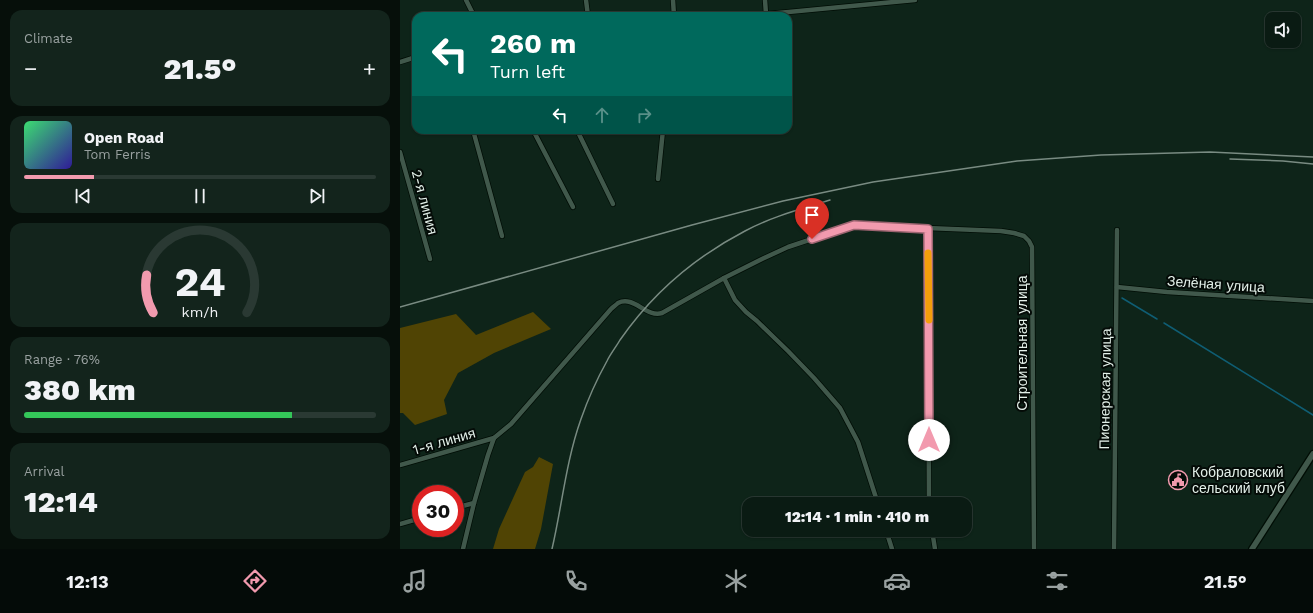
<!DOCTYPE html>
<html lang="en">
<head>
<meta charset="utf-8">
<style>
	:root { --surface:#0a1b13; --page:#13241c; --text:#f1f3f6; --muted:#99a1a0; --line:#2a3933; --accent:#f29aae }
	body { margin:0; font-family:"Work Sans",sans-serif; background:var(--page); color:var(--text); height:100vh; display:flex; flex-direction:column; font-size:15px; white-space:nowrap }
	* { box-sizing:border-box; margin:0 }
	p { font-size:13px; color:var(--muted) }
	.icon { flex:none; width:22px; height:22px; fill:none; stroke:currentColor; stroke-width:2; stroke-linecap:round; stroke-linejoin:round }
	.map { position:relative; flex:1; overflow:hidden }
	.side { display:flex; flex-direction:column; gap:10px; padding:10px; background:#060f0a; width:400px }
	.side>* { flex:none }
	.top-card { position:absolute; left:12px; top:12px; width:380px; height:122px; border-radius:12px; box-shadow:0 1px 3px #0004,0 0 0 1px var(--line); background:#00695c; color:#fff; overflow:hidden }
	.buttons { position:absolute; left:865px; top:12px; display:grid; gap:8px }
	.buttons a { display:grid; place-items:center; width:36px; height:36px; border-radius:8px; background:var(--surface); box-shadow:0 1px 3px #0004,0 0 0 1px var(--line); font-size:20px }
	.speed { position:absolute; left:12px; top:485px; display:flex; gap:8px; font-size:20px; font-weight:700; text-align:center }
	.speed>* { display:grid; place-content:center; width:52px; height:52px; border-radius:50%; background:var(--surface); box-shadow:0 1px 3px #0004,0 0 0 1px var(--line); line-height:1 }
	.speed .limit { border:6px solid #d22; background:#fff; color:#111 }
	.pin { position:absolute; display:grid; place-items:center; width:34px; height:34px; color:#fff; margin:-41px -17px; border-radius:50% 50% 50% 0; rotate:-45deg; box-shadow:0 0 4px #0007 }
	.pin .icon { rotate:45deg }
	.me { position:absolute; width:44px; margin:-22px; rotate:0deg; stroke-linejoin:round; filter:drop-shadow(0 0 3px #0008) }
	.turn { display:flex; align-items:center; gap:14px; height:84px; padding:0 12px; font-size:18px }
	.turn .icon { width:52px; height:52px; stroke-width:2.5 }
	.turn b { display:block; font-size:28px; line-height:34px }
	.lanes { display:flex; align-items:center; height:38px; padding:0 12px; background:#0003; justify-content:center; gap:20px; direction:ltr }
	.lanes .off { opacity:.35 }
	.big { font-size:30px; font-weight:800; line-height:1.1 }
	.side .tile { flex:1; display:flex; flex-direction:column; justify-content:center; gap:6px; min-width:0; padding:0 14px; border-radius:12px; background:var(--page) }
	.side .dial { align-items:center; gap:0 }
	.dial svg { height:104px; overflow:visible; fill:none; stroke:var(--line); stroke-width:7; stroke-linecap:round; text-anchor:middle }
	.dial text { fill:var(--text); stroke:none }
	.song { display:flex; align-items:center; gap:12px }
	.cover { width:48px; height:48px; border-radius:6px; background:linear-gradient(135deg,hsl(140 70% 55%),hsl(250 70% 35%)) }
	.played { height:4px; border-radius:2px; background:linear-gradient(90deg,var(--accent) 20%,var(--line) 20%) }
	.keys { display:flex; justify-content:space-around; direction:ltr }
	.heat { display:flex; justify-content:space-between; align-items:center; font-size:22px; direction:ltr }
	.charge { height:6px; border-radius:3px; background:linear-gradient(90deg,#34c759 76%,var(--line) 0) }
	.trip { position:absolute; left:342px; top:497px; width:230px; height:40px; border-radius:12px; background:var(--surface); box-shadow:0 1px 3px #0004,0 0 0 1px var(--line); font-weight:800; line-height:40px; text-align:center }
	.tab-bar { display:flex; height:64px; justify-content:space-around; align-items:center; background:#040b08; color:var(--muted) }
	.tab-bar .icon { width:28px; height:28px }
	.tab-bar .active { color:var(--accent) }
	.tab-bar b { font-size:18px; color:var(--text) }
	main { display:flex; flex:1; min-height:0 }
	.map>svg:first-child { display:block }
	.forest { fill:#504404 }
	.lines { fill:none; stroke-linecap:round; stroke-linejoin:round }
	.stream { stroke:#0f5d73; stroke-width:1.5 }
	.minor-casing { stroke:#000d05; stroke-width:6 }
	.tertiary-casing { stroke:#000d05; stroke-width:8 }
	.minor { stroke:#40584b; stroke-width:4.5 }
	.tertiary { stroke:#40584b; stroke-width:5.5 }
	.rail { stroke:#798b82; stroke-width:1.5 }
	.route-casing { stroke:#9d6471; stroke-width:10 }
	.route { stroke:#f29aae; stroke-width:7 }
	.slow { stroke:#f59e0b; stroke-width:7 }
	.labels { text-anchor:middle; stroke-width:4; stroke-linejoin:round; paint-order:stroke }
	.street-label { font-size:14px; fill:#e3f0e9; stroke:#040b07 }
	.poi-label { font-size:14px; fill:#e3f0e9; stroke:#040b07; text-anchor:start }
</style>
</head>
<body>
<main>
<section class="side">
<div class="tile"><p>Climate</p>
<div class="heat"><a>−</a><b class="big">21.5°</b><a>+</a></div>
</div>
<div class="tile">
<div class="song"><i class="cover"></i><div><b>Open Road</b><p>Tom Ferris</p></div></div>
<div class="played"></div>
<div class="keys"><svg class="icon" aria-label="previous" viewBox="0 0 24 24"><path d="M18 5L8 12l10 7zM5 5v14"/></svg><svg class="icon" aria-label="pause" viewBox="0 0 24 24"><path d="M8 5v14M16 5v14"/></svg><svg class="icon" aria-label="next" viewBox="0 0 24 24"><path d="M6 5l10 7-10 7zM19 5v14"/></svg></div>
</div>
<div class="tile dial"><svg viewBox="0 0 100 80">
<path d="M14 69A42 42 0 1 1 86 69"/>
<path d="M14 69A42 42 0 0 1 9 40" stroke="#f29aae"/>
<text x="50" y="56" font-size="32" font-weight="700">24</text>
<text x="50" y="72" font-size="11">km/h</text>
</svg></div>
<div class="tile"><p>Range · 76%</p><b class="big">380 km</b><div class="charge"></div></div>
<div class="tile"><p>Arrival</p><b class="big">12:14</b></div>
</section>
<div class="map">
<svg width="913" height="549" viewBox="0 0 913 549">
	<rect width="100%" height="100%" fill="#0e2419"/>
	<g class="forest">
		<polygon points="133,312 151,329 94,353 58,373 44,400 47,414 15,425 3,413 0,413 0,328 56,314 76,335"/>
		<polygon points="139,457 153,464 141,529 135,549 93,549 99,529 125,472 133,467"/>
	</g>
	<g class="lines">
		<g class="stream">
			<polyline points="722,298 757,319"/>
			<polyline points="764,323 913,415"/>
		</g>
		<defs>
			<g id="minor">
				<polyline points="66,0 74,16"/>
				<polyline points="186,0 188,16"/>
				<polyline points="273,0 274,16"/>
				<polyline points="365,0 366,14"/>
				<polyline points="345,16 515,0"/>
				<polyline points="0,62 16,57"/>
				<polyline points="73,130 102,236"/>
				<polyline points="133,130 173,207"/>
				<polyline points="177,130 213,204"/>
				<polyline points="0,152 30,259"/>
				<polyline points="258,179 263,130"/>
				<polyline points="528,229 529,504"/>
				<polyline points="324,278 335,300 346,312 357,321 388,351 414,378 440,408 458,442 478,504"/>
				<polyline points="717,287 767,292 913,301"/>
				<polyline points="0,465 94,438"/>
				<polyline points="55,508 74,503"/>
				<polyline points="0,524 21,518"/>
				<polyline points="486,530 492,549"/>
				<polyline points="532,530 535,549"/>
				<path d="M63,549L74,503L88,455L94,438L111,424L211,309C213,307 216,305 218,303C234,295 246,318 262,313L324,278L362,259L388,247L454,225L601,231L614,233L624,236L629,241L632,247L634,549"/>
				<polyline points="714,549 717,230"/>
			</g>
			<polyline id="tertiary" points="852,549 913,454"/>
		</defs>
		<use href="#minor" class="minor-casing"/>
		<use href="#tertiary" class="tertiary-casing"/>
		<use href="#minor" class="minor"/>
		<use href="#tertiary" class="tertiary"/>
		<g class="rail">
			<polyline points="830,159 883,161 913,164"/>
			<polyline points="0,307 292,225 383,201 473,182 617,161 701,155 810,152 913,157"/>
			<path d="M152,549C162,506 166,461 181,419C188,399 197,379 207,361C211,353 216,347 220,340C252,294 295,257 345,231C371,217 401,209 430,200"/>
		</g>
	</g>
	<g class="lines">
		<defs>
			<polyline id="route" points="412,239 454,225 528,229 529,440"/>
		</defs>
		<use href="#route" class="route-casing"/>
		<use href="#route" class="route"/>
		<polyline class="slow" points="528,253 529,320"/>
	</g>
	<defs>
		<symbol id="civic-ring" viewBox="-11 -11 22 22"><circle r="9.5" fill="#040b07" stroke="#f29aae" stroke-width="1.5"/><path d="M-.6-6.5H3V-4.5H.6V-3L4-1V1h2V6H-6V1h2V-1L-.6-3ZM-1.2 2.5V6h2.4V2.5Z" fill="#f29aae"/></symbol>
	</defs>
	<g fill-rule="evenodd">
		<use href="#civic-ring" x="767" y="469" width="22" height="22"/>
	</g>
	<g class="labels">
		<g class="street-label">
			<text transform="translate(25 202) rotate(75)" y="5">2-я линия</text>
			<text transform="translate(816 284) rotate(4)" y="5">Зелёная улица</text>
			<text transform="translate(622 343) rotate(-90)" y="5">Строительная улица</text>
			<text transform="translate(705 389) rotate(-89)" y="5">Пионерская улица</text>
			<text transform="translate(44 441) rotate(-16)" y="5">1-я линия</text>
		</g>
		<g class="poi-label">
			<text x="792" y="477">Кобраловский<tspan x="792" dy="16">сельский клуб</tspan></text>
		</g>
	</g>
</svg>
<div class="buttons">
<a><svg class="icon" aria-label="sound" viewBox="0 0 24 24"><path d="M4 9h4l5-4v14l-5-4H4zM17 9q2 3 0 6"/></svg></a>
</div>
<div class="speed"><div class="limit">30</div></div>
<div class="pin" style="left:412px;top:239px;background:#d93025"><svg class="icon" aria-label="arrive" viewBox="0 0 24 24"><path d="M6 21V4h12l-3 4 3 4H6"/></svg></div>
<svg class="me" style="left:529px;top:440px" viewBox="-20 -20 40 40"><circle r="19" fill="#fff"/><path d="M0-13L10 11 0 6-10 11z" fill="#f29aae"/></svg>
<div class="trip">12:14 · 1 min · 410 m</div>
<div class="top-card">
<div class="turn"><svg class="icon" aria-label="left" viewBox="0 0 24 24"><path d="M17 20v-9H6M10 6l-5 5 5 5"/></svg><div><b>260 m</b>Turn left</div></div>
<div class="lanes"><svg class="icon" aria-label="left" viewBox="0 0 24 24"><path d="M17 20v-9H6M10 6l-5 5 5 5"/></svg><svg class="icon off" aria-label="ahead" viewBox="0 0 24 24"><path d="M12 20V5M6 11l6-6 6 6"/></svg><svg class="icon off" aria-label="right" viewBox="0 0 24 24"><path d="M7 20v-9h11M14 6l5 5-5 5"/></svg></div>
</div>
</div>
</main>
<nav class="tab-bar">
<b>12:13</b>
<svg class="icon active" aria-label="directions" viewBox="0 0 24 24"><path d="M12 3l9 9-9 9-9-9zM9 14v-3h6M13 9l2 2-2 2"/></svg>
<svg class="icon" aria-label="music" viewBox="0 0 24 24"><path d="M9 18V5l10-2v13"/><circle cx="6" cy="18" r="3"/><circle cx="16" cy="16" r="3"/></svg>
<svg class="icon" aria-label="phone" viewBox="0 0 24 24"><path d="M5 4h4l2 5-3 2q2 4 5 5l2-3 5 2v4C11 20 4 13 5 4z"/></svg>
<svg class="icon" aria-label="climate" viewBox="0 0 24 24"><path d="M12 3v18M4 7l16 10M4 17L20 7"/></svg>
<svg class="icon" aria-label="car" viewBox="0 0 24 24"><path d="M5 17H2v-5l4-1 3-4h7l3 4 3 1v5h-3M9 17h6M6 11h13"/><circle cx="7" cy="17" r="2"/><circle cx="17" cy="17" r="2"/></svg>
<svg class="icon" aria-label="filters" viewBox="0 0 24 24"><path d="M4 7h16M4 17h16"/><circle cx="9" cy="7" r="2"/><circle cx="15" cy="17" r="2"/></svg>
<b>21.5°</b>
</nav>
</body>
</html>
